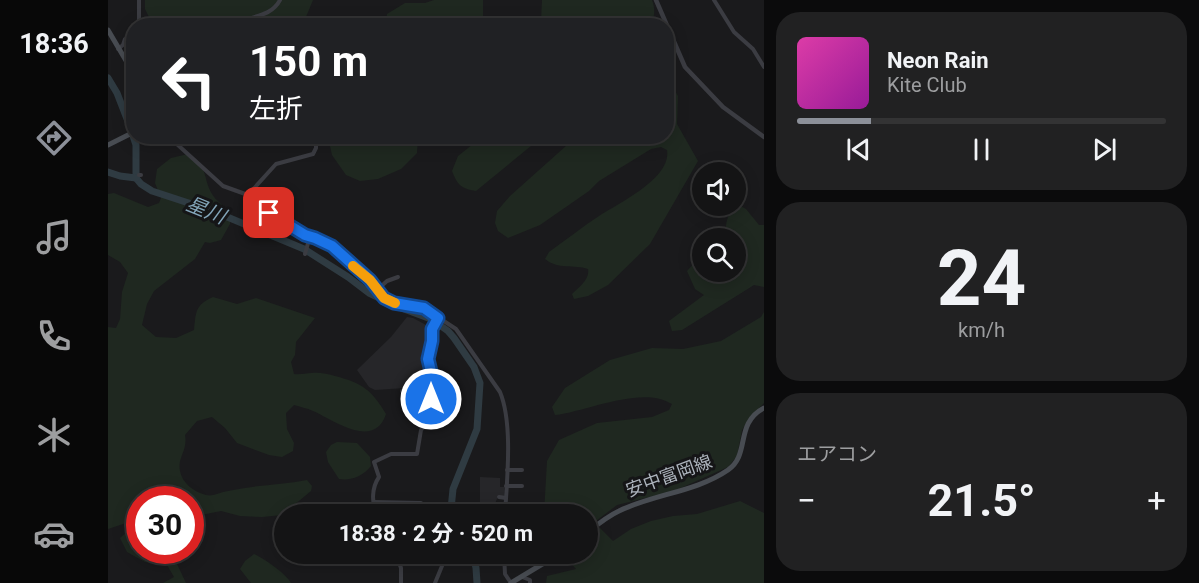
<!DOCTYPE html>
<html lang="ja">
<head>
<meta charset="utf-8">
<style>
	:root { --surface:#141415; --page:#212122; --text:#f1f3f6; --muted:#9d9ea0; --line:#333334; --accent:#8c9099 }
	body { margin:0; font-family:Roboto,"Noto Sans JP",sans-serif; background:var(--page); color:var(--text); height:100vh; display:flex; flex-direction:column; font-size:22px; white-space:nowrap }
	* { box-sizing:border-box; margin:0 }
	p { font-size:20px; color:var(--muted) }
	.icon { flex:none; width:33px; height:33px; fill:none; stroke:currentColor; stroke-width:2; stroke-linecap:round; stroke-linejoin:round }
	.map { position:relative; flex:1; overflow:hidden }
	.side { display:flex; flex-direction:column; gap:12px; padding:12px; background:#0b0b0c; width:435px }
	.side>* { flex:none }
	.top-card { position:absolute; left:18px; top:18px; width:548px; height:126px; border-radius:24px; box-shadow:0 3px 15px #0003,0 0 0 2px var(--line); background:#202124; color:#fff; overflow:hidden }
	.buttons { position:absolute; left:584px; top:162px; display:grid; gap:12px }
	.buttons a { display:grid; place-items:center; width:54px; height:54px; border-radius:50%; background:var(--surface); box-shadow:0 3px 15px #0003,0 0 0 2px var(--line); font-size:30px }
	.speed { position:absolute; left:18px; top:486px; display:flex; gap:12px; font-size:30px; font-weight:700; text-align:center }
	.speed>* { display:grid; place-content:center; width:78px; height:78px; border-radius:50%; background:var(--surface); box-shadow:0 3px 15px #0003,0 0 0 2px var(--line); line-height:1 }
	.speed .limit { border:9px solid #d22; background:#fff; color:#111 }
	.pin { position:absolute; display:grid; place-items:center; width:51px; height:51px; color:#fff; margin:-26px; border-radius:12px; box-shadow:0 3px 9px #0006 }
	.me { position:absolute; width:66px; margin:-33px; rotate:0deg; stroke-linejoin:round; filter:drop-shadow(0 0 4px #0008) }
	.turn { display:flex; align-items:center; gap:21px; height:126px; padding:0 24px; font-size:27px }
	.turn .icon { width:78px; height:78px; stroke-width:2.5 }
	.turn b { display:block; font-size:42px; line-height:51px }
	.big { font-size:45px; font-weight:700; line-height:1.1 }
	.side .widget { flex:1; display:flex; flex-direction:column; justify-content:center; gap:9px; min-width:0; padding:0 21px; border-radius:24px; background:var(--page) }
	.side .dial { align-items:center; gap:0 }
	.dial b { font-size:78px; line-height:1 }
	.song { display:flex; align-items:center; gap:18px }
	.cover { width:72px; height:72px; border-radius:9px; background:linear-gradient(135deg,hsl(320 70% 55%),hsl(300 70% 35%)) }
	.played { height:6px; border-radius:3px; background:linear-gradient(90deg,var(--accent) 20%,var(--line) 20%) }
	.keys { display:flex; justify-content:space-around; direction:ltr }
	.heat { display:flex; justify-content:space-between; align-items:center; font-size:33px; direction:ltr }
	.trip { position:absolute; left:166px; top:504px; width:324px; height:60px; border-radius:30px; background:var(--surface); box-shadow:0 3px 15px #0003,0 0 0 2px var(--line); font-weight:700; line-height:60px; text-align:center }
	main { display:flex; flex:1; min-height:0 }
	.menu { display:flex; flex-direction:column; width:108px; justify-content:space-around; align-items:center; background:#080808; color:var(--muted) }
	.menu .icon { width:42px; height:42px }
	.menu .selected { color:var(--accent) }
	.menu b { font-size:27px; color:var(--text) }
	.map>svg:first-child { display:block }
	.built { fill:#262629 }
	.green { fill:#1f2820 }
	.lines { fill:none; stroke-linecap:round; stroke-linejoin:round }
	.river { stroke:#2f3b42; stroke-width:7 }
	.minor { stroke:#3b3c42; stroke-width:4 }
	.tertiary { stroke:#3b3c42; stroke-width:4.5 }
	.secondary { stroke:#484c52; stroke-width:5 }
	.route-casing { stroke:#114b97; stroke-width:15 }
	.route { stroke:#1a73e8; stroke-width:10 }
	.slow { stroke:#f59e0b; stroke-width:10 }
	.labels { text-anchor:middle; stroke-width:6; stroke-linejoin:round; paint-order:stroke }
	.street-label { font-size:18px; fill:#acb3bc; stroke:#151517 }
	.water-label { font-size:20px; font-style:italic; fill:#82a4b8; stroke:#151517 }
</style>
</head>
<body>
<main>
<nav class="menu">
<b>18:36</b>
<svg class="icon selected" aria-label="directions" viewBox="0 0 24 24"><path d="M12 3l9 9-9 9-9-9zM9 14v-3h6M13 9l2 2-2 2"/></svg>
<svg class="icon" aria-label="music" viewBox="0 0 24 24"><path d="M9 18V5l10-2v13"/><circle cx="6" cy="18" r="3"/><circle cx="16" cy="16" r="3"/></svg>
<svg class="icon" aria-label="phone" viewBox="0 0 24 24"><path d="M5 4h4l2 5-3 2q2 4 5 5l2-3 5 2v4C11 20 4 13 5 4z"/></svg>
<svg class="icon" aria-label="climate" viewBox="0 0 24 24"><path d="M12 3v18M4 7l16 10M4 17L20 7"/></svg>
<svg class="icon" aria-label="car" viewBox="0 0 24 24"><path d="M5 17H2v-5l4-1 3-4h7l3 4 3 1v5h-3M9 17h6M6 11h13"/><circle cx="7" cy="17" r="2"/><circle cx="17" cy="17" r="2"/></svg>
</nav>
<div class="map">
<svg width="656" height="583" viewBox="0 0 656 583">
	<rect width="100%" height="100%" fill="#1a1a1c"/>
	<g class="built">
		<polygon points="299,317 305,318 320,326 322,335 320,354 316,359 320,379 297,388 267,390 261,387 249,370 283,337"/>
		<polygon points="372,477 392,478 392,487 396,487 396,496 390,496 387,504 372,504"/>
	</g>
	<g class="green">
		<polygon points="37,0 205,0 198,17 202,25 95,26 88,21 83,25 45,25 37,9"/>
		<polygon points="326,0 375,0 375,17 371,25 277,25 279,14 297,3 317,3"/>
		<path d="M434,0H544C547,8 548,18 541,25H424L433,21Z"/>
		<path d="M558,80L561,81L570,96L569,124L590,161L542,244L500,285L480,296L466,299L464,294C471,287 482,280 480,269C466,264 450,270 437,259L441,252C458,240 474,227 491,216C511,203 564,178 559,150L553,147L543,149L491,181L481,191L432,225L400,238L390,231L387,223L389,211L402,196L468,137L558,136Z"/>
		<polygon points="220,137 310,137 309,153 293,169 270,179 252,181 238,175 224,155"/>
		<path d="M374,137V136L434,137L368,191C353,189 349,184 344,171L350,156Z"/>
		<path d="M80,154C101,167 94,176 104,194C108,201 116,206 122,210V224L113,240L102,243L97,242L87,259L46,291L39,304L34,325L48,337L68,338L86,330C88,312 87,305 105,297L129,304L148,298L207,318L188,342L187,355L183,362L186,374C193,375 197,373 204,373C211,372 220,374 227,376C254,383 264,390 278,414C266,451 224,419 205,411C199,408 192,407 186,405L178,413L179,429L186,443L185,451L174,457L161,455L129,443L117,428L104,417L89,421L77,435C80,450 69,458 72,471C74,483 86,492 98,495C104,497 113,492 120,491C146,485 173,485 199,480L204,486L203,491L174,515L154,517L132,516L113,511L93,515L83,523L82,500H32V550L66,551L69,564L78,583H55L66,577L59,565L37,562L19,552L12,538L21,530L18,523L0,529V327L8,328L12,319L14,292L20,273L12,262L0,255V194L6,193L40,207L51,203L53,198L47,183L49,169L63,158Z"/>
		<path d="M629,204L638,209L651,225H656V287L646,285L574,330L564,331L561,321L596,295L587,289L579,271L590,259L594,258V272H627V238L618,237C617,223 619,214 629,204Z"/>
		<path d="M656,312V403L640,420L634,430L629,456L620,467L566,491L509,505L480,527V514H436L439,461L451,440L489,423L544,417L561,410L564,404C534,385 480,411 447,415L444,407L457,388L502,360L544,348L575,349L613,341L653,317Z"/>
		<path d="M229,442L249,443L262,457L263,466C255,476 243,481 231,479L220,462L218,452L223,445Z"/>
		<polygon points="632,501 656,513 656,583 438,583 439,576 468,569 455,554 480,554 480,536 492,528 505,541 523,529 543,521 565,516 589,514"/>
		<path d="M146,554C157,559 177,573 183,583H143L132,569L137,561Z"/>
	</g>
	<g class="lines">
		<g class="river">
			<polyline points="0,78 9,93 21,124 28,145 28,178 33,184 44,191 105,211 196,249 240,277 261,293 288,306 323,319 340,331 346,338 366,367 372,383 369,429 345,489 343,509 345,514"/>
			<polyline points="0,172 12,176 28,178"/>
			<polyline points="365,554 368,568 369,583"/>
		</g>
		<g class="minor">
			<polyline points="606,0 626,32 645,49 656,67"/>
			<polyline points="27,26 31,20 31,0"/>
			<path d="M123,26C140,15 162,19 172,0"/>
			<polyline points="10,49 15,45 17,39 22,37 26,27"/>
			<path d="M60,136L115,186L140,195L147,199L161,213L197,235L224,246L262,280L276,298L286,303L316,308L348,329L392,392C405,423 399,480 397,514"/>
			<polyline points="31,175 33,175"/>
			<polyline points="140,195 168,164 205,154 208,148 208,136"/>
			<polyline points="197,254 202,236"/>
			<polyline points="269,290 279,281 290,277"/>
			<polyline points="294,391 324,383"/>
			<polyline points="399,470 414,470"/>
			<polyline points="398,486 414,486"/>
			<polyline points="391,497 398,498"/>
			<polyline points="266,502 313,503 319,508 321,514"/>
			<path d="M269,514C263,503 264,487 271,477L266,462L283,454H309L313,430L320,422L323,411L325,380L320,359L324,341V329L330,318"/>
			<polyline points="288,554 293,568 293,583"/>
			<polyline points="396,554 397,574 403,583"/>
			<polyline points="414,577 422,580 422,583"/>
			<polyline points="327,583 334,566 333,554"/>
		</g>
		<polyline class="tertiary" points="548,0 577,67 615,107 656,137"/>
		<g class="secondary">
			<polyline points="0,30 20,64 26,78"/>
			<polyline points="0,145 26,132"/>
			<path d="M480,532C490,524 500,516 511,511C546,494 588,492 620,470C643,454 626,424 656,408"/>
			<polyline points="403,583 451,554"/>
		</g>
	</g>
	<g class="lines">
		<defs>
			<polyline id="route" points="161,213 197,235 207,238 224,246 262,280 276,298 286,303 316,308 330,318 324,329 324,341 320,359 325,380 323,399"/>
		</defs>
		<use href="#route" class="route-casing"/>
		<use href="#route" class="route"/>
		<polyline class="slow" points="245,266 262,280 276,298 287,303"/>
	</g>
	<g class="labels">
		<g class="street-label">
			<text transform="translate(561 476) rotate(-20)" y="6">安中富岡線</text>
		</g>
		<g class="water-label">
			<text transform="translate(98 210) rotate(22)" y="7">星川</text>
		</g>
	</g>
</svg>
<div class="buttons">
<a><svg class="icon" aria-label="sound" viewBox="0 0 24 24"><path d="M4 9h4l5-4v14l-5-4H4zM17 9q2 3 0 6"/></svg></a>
<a><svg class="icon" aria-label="search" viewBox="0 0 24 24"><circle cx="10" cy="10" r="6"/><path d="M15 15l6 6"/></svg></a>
</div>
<div class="speed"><div class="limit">30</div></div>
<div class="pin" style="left:161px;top:213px;background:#d93025"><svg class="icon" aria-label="arrive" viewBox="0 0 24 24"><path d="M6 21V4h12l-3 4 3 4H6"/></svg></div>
<svg class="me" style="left:323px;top:399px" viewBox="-20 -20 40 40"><circle r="17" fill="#1a73e8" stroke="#fff" stroke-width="3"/><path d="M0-11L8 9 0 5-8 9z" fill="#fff"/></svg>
<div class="trip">18:38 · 2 分 · 520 m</div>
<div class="top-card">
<div class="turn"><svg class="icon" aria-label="left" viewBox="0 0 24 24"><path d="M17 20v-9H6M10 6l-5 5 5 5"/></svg><div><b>150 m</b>左折</div></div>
</div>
</div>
<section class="side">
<div class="widget">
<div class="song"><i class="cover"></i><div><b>Neon Rain</b><p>Kite Club</p></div></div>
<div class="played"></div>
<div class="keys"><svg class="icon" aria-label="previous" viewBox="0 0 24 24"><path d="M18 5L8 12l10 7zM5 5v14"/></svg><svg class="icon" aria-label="pause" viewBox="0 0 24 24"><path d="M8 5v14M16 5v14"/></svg><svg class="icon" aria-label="next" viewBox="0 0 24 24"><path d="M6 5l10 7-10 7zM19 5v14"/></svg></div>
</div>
<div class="widget dial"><b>24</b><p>km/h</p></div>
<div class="widget"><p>エアコン</p>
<div class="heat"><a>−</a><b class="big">21.5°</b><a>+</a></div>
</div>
</section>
</main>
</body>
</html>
